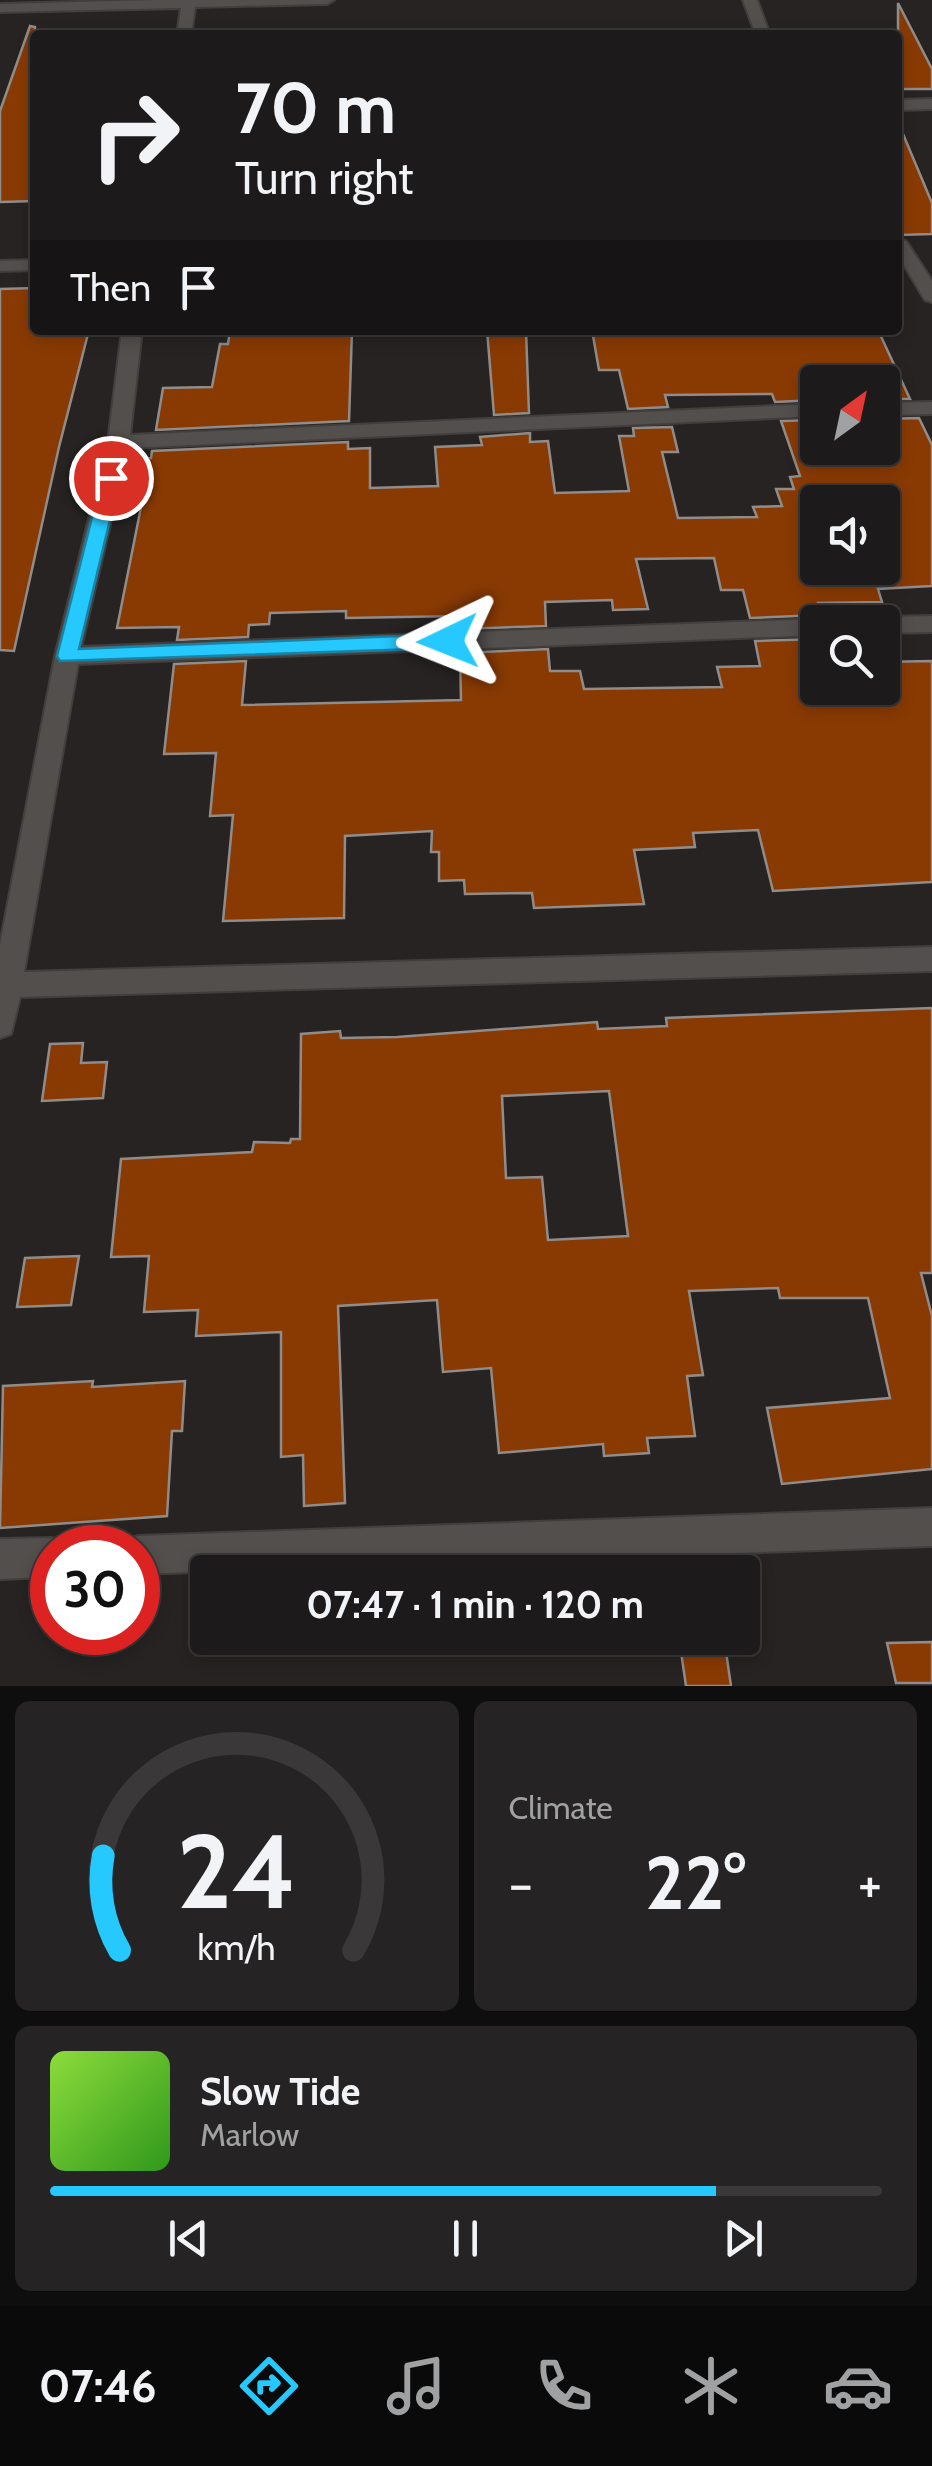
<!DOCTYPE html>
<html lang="en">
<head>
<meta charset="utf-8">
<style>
	:root { --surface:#1c1a1a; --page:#252323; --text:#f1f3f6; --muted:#a0a1a2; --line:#3a3839; --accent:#25c9fe }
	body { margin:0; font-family:Cabin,sans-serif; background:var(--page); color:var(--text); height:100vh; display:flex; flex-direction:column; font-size:38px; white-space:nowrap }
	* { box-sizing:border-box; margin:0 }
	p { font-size:32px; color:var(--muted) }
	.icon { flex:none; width:55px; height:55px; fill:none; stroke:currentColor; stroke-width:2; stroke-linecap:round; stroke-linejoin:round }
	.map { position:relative; height:1686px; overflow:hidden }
	.details { display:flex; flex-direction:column; gap:15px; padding:15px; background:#0f0e0e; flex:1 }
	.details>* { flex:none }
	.banner { position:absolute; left:30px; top:30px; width:872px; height:305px; border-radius:10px; box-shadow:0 5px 15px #0003,0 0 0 2px var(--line); background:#1c1a1a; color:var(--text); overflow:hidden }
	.needle { width:65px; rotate:33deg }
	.tools { position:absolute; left:800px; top:365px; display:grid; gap:20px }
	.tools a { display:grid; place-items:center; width:100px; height:100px; border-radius:10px; background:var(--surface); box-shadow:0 5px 15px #0003,0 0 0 2px var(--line); font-size:50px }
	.speed { position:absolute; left:30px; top:1525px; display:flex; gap:20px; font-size:50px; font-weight:700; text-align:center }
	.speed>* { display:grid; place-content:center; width:130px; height:130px; border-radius:50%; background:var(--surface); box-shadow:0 5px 15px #0003,0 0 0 2px var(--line); line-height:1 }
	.speed .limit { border:15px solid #d22; background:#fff; color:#111 }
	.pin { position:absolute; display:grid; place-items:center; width:85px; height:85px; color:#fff; margin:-42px; border:5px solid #fff; border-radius:50%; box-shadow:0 2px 10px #0007 }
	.me { position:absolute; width:110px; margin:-55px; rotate:268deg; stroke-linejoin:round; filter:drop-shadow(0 0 8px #0008) }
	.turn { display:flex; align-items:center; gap:35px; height:210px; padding:0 40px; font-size:45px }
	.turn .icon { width:130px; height:130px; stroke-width:2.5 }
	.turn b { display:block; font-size:70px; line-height:85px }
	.then { display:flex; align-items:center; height:95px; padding:0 40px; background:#0003; gap:20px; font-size:38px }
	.big { font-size:75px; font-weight:700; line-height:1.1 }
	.details .card { flex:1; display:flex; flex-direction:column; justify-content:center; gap:15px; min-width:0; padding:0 35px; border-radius:15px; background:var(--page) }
	.details .dial { align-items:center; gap:0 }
	.dial svg { height:260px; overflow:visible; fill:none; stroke:var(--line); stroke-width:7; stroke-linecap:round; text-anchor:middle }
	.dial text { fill:var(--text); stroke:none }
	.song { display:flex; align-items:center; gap:30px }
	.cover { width:120px; height:120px; border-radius:15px; background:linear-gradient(135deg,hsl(90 70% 55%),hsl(110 70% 35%)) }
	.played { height:10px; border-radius:5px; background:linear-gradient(90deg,var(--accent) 80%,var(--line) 80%) }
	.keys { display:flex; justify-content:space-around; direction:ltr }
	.heat { display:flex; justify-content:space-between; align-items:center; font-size:55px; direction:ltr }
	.details .tiles { flex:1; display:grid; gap:15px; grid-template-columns:1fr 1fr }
	.card:last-child { grid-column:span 2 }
	.trip { position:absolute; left:190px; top:1555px; width:570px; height:100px; border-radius:10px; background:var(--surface); box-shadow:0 5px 15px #0003,0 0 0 2px var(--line); font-weight:700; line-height:100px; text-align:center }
	.dock { display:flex; height:160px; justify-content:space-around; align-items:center; background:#0b0a0a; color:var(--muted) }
	.dock .icon { width:70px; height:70px }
	.dock .selected { color:var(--accent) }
	.dock b { font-size:45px; color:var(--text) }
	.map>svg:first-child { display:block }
	.building { fill:#893a03; stroke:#8f8c8a; stroke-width:2.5; fill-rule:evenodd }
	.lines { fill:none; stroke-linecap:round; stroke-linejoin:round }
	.minor-casing { stroke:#413e3d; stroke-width:4 }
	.minor { fill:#524f4d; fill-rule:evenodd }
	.route { fill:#25c9fe; stroke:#1883a5; stroke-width:2.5 }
</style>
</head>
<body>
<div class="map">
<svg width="932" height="1686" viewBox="0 0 932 1686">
	<rect width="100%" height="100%" fill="#262322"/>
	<g class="building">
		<polygon points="898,3 932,69 932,89 898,89"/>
		<polygon points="30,26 35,27 35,201 0,202 0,111"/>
		<polygon points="898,122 932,203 932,234 898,235"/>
		<polygon points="35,288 35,330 89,330 59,447 14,651 0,650 0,289"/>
		<polygon points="230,330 352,330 349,421 156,430 163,388 212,387 220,344 228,344"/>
		<polygon points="487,330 526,330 529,413 494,415"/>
		<polygon points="592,330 878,330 910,399 882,399 882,382 818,382 818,400 775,402 772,394 665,395 668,407 628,409 619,370 599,370"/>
		<path d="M919,418L932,445V586L878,589L882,602L818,603V615L750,618L743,590H721L714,558L636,559L648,609L613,610L612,600L545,602L546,626L459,629V616L346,618V611L270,613L269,624L249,625L248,637L177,640L179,627L117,628L141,507H135L137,494L122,495L124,480L129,459L151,458L152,451L348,442V449L370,448V488L438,486L435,447L482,445L480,437L530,433V442L548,441L555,493L629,491L619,436H634L633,428L672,427L678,452H662L678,518L757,517L753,507L782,506L776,489H794L790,477L800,476L781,421L818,420V448H882V419ZM818,502H882V568H818Z"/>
		<polygon points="818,639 818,688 882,688 882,662 932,661 932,882 773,891 758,830 693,833 695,847 634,850 644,904 534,908 532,893 465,894 464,880 439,881 439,852 431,852 432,831 345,836 344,918 223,921 233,815 210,816 216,753 164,754 174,664 246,661 242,705 461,700 460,653 548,649 550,671 580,671 584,689 722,687 717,667 760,666 755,641"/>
		<path d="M932,1008V1273H921L932,1316V1469L782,1484L767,1408L890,1398L868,1298H780L778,1288L689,1291L703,1375L687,1376L695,1436L647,1438L649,1453L604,1456L603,1444L499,1453L491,1368L443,1372L437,1300L338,1306L345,1503L304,1506L303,1455L281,1457V1332L196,1336L198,1310L144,1312L149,1256L111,1257L121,1159L252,1152L254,1142L290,1143L291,1139H300L301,1034L340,1031L341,1038L397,1037L597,1022L598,1029L667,1026L666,1018L691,1017ZM609,1091L628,1236L548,1240L542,1177L506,1178L502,1096Z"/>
		<polygon points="83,1043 81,1063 107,1062 103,1098 42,1101 50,1044"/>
		<polygon points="79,1256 71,1305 17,1307 25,1258"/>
		<polygon points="93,1381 92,1387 185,1381 182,1431 172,1431 167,1516 0,1528 3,1386"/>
		<polygon points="679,1638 724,1638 731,1686 686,1686"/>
		<polygon points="932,1642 932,1683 896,1683 887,1643"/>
	</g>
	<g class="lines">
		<defs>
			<g id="minor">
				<polygon points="155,0 334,0 327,4 195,7 191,35 177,35 181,8 0,12 0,4"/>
				<polygon points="743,0 757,0 770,35 756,35"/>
				<polygon points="932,99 932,109 898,110 898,100"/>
				<polygon points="898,240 906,241 932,281 932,302 925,300 898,255"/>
				<polygon points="35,260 35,270 0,271 0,261"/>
				<polygon points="122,330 142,330 130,435 818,404 818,416 128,448 81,647 818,619 827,622 818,622 818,635 78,664 24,972 932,947 932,971 20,997 11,1034 0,1038 0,945 55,656 108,442"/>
				<polygon points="932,402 932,414 882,415 882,403"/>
				<polygon points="932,616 932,632 882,633 882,622 872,622 882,617"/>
				<polygon points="932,1508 932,1546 138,1574 138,1548 122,1548 124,1541 138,1536"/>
				<polygon points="52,1538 67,1548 52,1548 52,1577 0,1579 0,1539"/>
			</g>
		</defs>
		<use href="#minor" class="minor-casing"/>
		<use href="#minor" class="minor"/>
	</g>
	<polygon class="route" points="111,472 120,478 79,649 448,634 458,641 448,648 60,661 57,656 102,478"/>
</svg>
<div class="tools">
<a><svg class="needle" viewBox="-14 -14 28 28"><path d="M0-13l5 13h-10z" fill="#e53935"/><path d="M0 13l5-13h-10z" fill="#a0a1a2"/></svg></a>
<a><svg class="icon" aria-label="sound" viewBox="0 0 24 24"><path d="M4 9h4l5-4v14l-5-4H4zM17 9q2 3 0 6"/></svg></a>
<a><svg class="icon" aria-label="search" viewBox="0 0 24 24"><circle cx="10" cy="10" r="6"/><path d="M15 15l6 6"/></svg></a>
</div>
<div class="speed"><div class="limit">30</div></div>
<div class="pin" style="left:111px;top:478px;background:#d93025"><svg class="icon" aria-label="arrive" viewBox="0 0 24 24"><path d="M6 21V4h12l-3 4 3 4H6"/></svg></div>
<svg class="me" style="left:448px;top:641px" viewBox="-20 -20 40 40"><path d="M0-17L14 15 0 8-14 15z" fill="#25c9fe" stroke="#fff" stroke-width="4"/></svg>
<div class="trip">07:47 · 1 min · 120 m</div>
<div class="banner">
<div class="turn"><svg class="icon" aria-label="right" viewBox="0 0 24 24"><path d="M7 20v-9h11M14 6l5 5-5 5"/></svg><div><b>70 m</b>Turn right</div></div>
<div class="then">Then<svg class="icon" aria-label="arrive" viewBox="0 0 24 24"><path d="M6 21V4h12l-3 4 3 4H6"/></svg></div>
</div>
</div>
<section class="details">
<div class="tiles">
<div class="card dial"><svg viewBox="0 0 100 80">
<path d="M14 69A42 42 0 1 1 86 69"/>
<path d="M14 69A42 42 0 0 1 9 40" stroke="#25c9fe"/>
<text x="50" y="56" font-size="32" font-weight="700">24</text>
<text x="50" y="72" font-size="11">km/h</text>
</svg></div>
<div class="card"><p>Climate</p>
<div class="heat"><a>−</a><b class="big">22°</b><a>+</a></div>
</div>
<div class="card">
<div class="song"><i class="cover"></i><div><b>Slow Tide</b><p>Marlow</p></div></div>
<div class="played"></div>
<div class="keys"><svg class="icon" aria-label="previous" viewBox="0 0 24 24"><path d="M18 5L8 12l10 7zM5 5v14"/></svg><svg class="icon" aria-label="pause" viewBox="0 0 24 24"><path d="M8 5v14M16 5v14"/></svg><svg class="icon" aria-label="next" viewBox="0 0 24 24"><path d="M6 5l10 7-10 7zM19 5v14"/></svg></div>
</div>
</div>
</section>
<nav class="dock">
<b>07:46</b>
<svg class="icon selected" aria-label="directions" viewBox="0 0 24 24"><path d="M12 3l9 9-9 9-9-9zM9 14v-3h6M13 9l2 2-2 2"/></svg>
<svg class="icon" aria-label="music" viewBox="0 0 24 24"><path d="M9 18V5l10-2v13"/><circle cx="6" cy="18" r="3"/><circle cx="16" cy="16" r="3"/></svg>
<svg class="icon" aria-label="phone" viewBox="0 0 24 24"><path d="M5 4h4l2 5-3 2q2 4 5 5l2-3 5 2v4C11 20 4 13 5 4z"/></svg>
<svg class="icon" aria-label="climate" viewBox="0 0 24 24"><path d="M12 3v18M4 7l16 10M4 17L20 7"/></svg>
<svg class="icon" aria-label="car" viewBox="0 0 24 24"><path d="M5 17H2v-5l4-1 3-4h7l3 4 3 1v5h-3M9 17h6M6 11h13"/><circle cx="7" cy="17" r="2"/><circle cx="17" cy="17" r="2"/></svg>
</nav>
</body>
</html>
